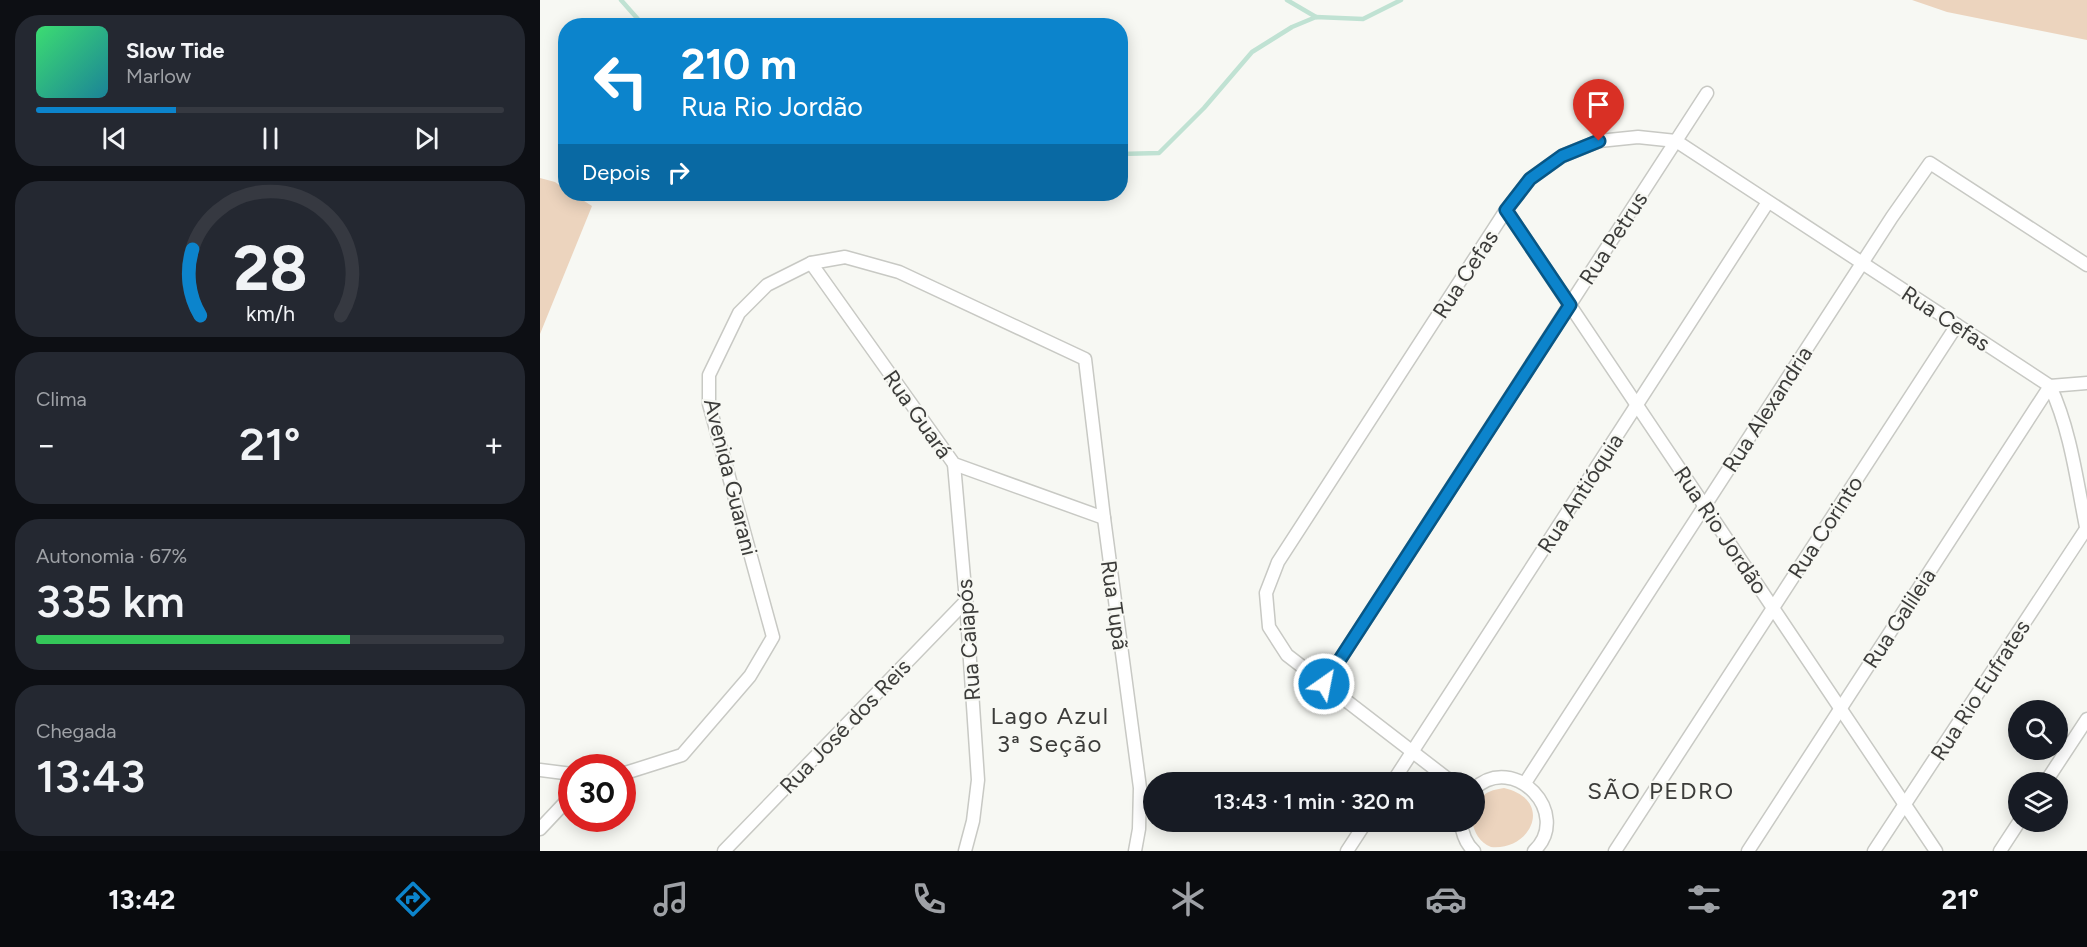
<!DOCTYPE html>
<html lang="pt">
<head>
<meta charset="utf-8">
<style>
	:root { --surface:#171b24; --page:#242831; --text:#f1f3f6; --muted:#9ea1a6; --line:#363941; --accent:#0c84cc }
	body { margin:0; font-family:Figtree,sans-serif; background:var(--page); color:var(--text); height:100vh; display:flex; flex-direction:column; font-size:22px; white-space:nowrap }
	* { box-sizing:border-box; margin:0 }
	p { font-size:20px; color:var(--muted) }
	.icon { flex:none; width:33px; height:33px; fill:none; stroke:currentColor; stroke-width:2; stroke-linecap:round; stroke-linejoin:round }
	.map { position:relative; flex:1; overflow:hidden }
	.sheet { display:flex; flex-direction:column; gap:15px; padding:15px; background:#0d0f14; width:540px }
	.sheet>* { flex:none }
	.banner { position:absolute; left:18px; top:18px; width:570px; height:183px; border-radius:24px; box-shadow:0 3px 15px #0003; background:#0c84cc; color:#fff; overflow:hidden }
	.tools { position:absolute; left:1468px; top:700px; display:grid; gap:12px }
	.tools a { display:grid; place-items:center; width:60px; height:60px; border-radius:50%; background:var(--surface); box-shadow:0 3px 15px #0003; font-size:30px }
	.speed { position:absolute; left:18px; top:754px; display:flex; gap:12px; font-size:30px; font-weight:700; text-align:center }
	.speed>* { display:grid; place-content:center; width:78px; height:78px; border-radius:50%; background:var(--surface); box-shadow:0 3px 15px #0003; line-height:1 }
	.speed .limit { border:9px solid #d22; background:#fff; color:#111 }
	.pin { position:absolute; display:grid; place-items:center; width:51px; height:51px; color:#fff; margin:-62px -26px; border-radius:50% 50% 50% 0; rotate:-45deg; box-shadow:0 0 6px #0007 }
	.pin .icon { rotate:45deg }
	.me { position:absolute; width:66px; margin:-33px; rotate:33deg; stroke-linejoin:round; filter:drop-shadow(0 0 4px #0008) }
	.turn { display:flex; align-items:center; gap:21px; height:126px; padding:0 24px; font-size:27px }
	.turn .icon { width:78px; height:78px; stroke-width:2.5 }
	.turn b { display:block; font-size:42px; line-height:51px }
	.then { display:flex; align-items:center; height:57px; padding:0 24px; background:#0003; gap:12px; font-size:22px }
	.big { font-size:45px; font-weight:600; line-height:1.1 }
	.sheet .widget { flex:1; display:flex; flex-direction:column; justify-content:center; gap:9px; min-width:0; padding:0 21px; border-radius:24px; background:var(--page) }
	.sheet .dial { align-items:center; gap:0 }
	.dial svg { height:156px; overflow:visible; fill:none; stroke:var(--line); stroke-width:7; stroke-linecap:round; text-anchor:middle }
	.dial text { fill:var(--text); stroke:none }
	.song { display:flex; align-items:center; gap:18px }
	.cover { width:72px; height:72px; border-radius:9px; background:linear-gradient(135deg,hsl(140 70% 55%),hsl(190 70% 35%)) }
	.played { height:6px; border-radius:3px; background:linear-gradient(90deg,var(--accent) 30%,var(--line) 30%) }
	.keys { display:flex; justify-content:space-around; direction:ltr }
	.heat { display:flex; justify-content:space-between; align-items:center; font-size:33px; direction:ltr }
	.charge { height:9px; border-radius:4px; background:linear-gradient(90deg,#34c759 67%,var(--line) 0) }
	.trip { position:absolute; left:603px; top:772px; width:342px; height:60px; border-radius:30px; background:var(--surface); box-shadow:0 3px 15px #0003; font-weight:600; line-height:60px; text-align:center }
	.tabs { display:flex; height:96px; justify-content:space-around; align-items:center; background:#090b0e; color:var(--muted) }
	.tabs .icon { width:42px; height:42px }
	.tabs .current { color:var(--accent) }
	.tabs b { font-size:27px; color:var(--text) }
	main { display:flex; flex:1; min-height:0 }
	.map>svg:first-child { display:block }
	.green { fill:#ecd4be }
	.lines { fill:none; stroke-linecap:round; stroke-linejoin:round }
	.stream { stroke:#c0e2d3; stroke-width:4.5 }
	.minor-casing { stroke:#c8c9c4; stroke-width:15 }
	.minor { stroke:#fff; stroke-width:12 }
	.route-casing { stroke:#085685; stroke-width:15 }
	.route { stroke:#0c84cc; stroke-width:10 }
	.labels { text-anchor:middle; stroke-width:4.5; stroke-linejoin:round; paint-order:stroke }
	.street-label { font-size:22px; fill:#3c3c3a; stroke:#f7f8f3 }
	.neighbourhood-label { font-size:24px; letter-spacing:1.5px; fill:#3c3c3a; stroke:#f7f8f3 }
</style>
</head>
<body>
<main>
<section class="sheet">
<div class="widget">
<div class="song"><i class="cover"></i><div><b>Slow Tide</b><p>Marlow</p></div></div>
<div class="played"></div>
<div class="keys"><svg class="icon" aria-label="previous" viewBox="0 0 24 24"><path d="M18 5L8 12l10 7zM5 5v14"/></svg><svg class="icon" aria-label="pause" viewBox="0 0 24 24"><path d="M8 5v14M16 5v14"/></svg><svg class="icon" aria-label="next" viewBox="0 0 24 24"><path d="M6 5l10 7-10 7zM19 5v14"/></svg></div>
</div>
<div class="widget dial"><svg viewBox="0 0 100 80">
<path d="M14 69A42 42 0 1 1 86 69"/>
<path d="M14 69A42 42 0 0 1 10 35" stroke="#0c84cc"/>
<text x="50" y="56" font-size="32" font-weight="700">28</text>
<text x="50" y="72" font-size="11">km/h</text>
</svg></div>
<div class="widget"><p>Clima</p>
<div class="heat"><a>−</a><b class="big">21°</b><a>+</a></div>
</div>
<div class="widget"><p>Autonomia · 67%</p><b class="big">335 km</b><div class="charge"></div></div>
<div class="widget"><p>Chegada</p><b class="big">13:43</b></div>
</section>
<div class="map">
<svg width="1547" height="851" viewBox="0 0 1547 851">
	<rect width="100%" height="100%" fill="#f7f8f3"/>
	<g class="green">
		<polygon points="1372,0 1547,0 1547,40 1407,12"/>
		<polygon points="0,178 15,182 25,189 26,194 33,194 52,206 0,334 0,464"/>
		<path d="M964,788C1015,800 991,851 951,847C939,842 935,833 932,822H934C934,800 942,791 964,788Z"/>
	</g>
	<g class="lines">
		<g class="stream">
			<polyline points="81,0 104,26"/>
			<polyline points="747,0 776,17"/>
			<polyline points="580,154 619,153 664,108 712,52 752,27 776,17 823,19 861,0"/>
		</g>
		<defs>
			<g id="minor">
				<polyline points="966,210 1396,851"/>
				<polyline points="271,263 414,464 564,518"/>
				<polyline points="1510,386 1547,383"/>
				<polyline points="414,464 426,601 438,780 433,821 425,851"/>
				<polyline points="784,684 1167,93"/>
				<polyline points="0,770 32,774"/>
				<polyline points="82,774 142,755 210,676 233,637 169,404 169,375 199,313 227,285 271,263 305,257 359,272 545,359 564,518 600,788 599,829 595,851"/>
				<polyline points="852,783 1228,202"/>
				<path d="M913,783L747,655L729,627L726,593L738,562L966,210L990,179L1022,156L1059,141L1098,137L1136,141L1510,386C1531,431 1537,483 1547,532"/>
				<polyline points="985,783 1352,217 1390,163 1547,265"/>
				<polyline points="1505,783 1547,719"/>
				<path d="M934,789C974,751 1033,814 994,851"/>
				<path d="M921,822C922,833 925,843 934,851"/>
				<polyline points="0,829 32,795"/>
				<polyline points="184,851 426,601"/>
				<polyline points="807,851 826,822"/>
				<polyline points="1075,851 1417,325"/>
				<polyline points="1208,851 1510,386"/>
				<polyline points="1334,851 1546,529"/>
				<polyline points="1460,851 1479,822"/>
			</g>
		</defs>
		<use href="#minor" class="minor-casing"/>
		<use href="#minor" class="minor"/>
	</g>
	<g class="lines">
		<defs>
			<polyline id="route" points="784,684 1030,305 966,210 990,179 1022,156 1059,141"/>
		</defs>
		<use href="#route" class="route-casing"/>
		<use href="#route" class="route"/>
	</g>
	<g class="labels">
		<g class="street-label">
			<text transform="translate(1073 238) rotate(-57)" y="8">Rua Petrus</text>
			<text transform="translate(925 274) rotate(-57)" y="8">Rua Cefas</text>
			<text transform="translate(1406 318) rotate(33)" y="8">Rua Cefas</text>
			<text transform="translate(1227 409) rotate(-57)" y="8">Rua Alexandria</text>
			<text transform="translate(378 414) rotate(55)" y="8">Rua Guará</text>
			<text transform="translate(191 477) rotate(76)" y="8">Avenida Guarani</text>
			<text transform="translate(1040 493) rotate(-57)" y="8">Rua Antióquia</text>
			<text transform="translate(1285 527) rotate(-57)" y="8">Rua Corinto</text>
			<text transform="translate(1181 530) rotate(56)" y="8">Rua Rio Jordão</text>
			<text transform="translate(575 605) rotate(82)" y="8">Rua Tupã</text>
			<text transform="translate(1359 618) rotate(-57)" y="8">Rua Galileia</text>
			<text transform="translate(428 640) rotate(-94)" y="8">Rua Caiapós</text>
			<text transform="translate(1440 690) rotate(-57)" y="8">Rua Rio Eufrates</text>
			<text transform="translate(305 726) rotate(-46)" y="8">Rua José dos Reis</text>
		</g>
		<g class="neighbourhood-label">
			<text x="510" y="724">Lago Azul<tspan x="510" dy="28">3ª Seção</tspan></text>
			<text x="1121" y="799">SÃO PEDRO</text>
		</g>
	</g>
</svg>
<div class="tools">
<a><svg class="icon" aria-label="search" viewBox="0 0 24 24"><circle cx="10" cy="10" r="6"/><path d="M15 15l6 6"/></svg></a>
<a><svg class="icon" aria-label="layers" viewBox="0 0 24 24"><path d="M12 4l9 5-9 5-9-5zM3 14l9 5 9-5"/></svg></a>
</div>
<div class="speed"><div class="limit">30</div></div>
<div class="pin" style="left:1059px;top:141px;background:#d93025"><svg class="icon" aria-label="arrive" viewBox="0 0 24 24"><path d="M6 21V4h12l-3 4 3 4H6"/></svg></div>
<svg class="me" style="left:784px;top:684px" viewBox="-20 -20 40 40"><circle r="17" fill="#0c84cc" stroke="#fff" stroke-width="3"/><path d="M0-11L8 9 0 5-8 9z" fill="#fff"/></svg>
<div class="trip">13:43 · 1 min · 320 m</div>
<div class="banner">
<div class="turn"><svg class="icon" aria-label="left" viewBox="0 0 24 24"><path d="M17 20v-9H6M10 6l-5 5 5 5"/></svg><div><b>210 m</b>Rua Rio Jordão</div></div>
<div class="then">Depois<svg class="icon" aria-label="right" viewBox="0 0 24 24"><path d="M7 20v-9h11M14 6l5 5-5 5"/></svg></div>
</div>
</div>
</main>
<nav class="tabs">
<b>13:42</b>
<svg class="icon current" aria-label="directions" viewBox="0 0 24 24"><path d="M12 3l9 9-9 9-9-9zM9 14v-3h6M13 9l2 2-2 2"/></svg>
<svg class="icon" aria-label="music" viewBox="0 0 24 24"><path d="M9 18V5l10-2v13"/><circle cx="6" cy="18" r="3"/><circle cx="16" cy="16" r="3"/></svg>
<svg class="icon" aria-label="phone" viewBox="0 0 24 24"><path d="M5 4h4l2 5-3 2q2 4 5 5l2-3 5 2v4C11 20 4 13 5 4z"/></svg>
<svg class="icon" aria-label="climate" viewBox="0 0 24 24"><path d="M12 3v18M4 7l16 10M4 17L20 7"/></svg>
<svg class="icon" aria-label="car" viewBox="0 0 24 24"><path d="M5 17H2v-5l4-1 3-4h7l3 4 3 1v5h-3M9 17h6M6 11h13"/><circle cx="7" cy="17" r="2"/><circle cx="17" cy="17" r="2"/></svg>
<svg class="icon" aria-label="filters" viewBox="0 0 24 24"><path d="M4 7h16M4 17h16"/><circle cx="9" cy="7" r="2"/><circle cx="15" cy="17" r="2"/></svg>
<b>21°</b>
</nav>
</body>
</html>
